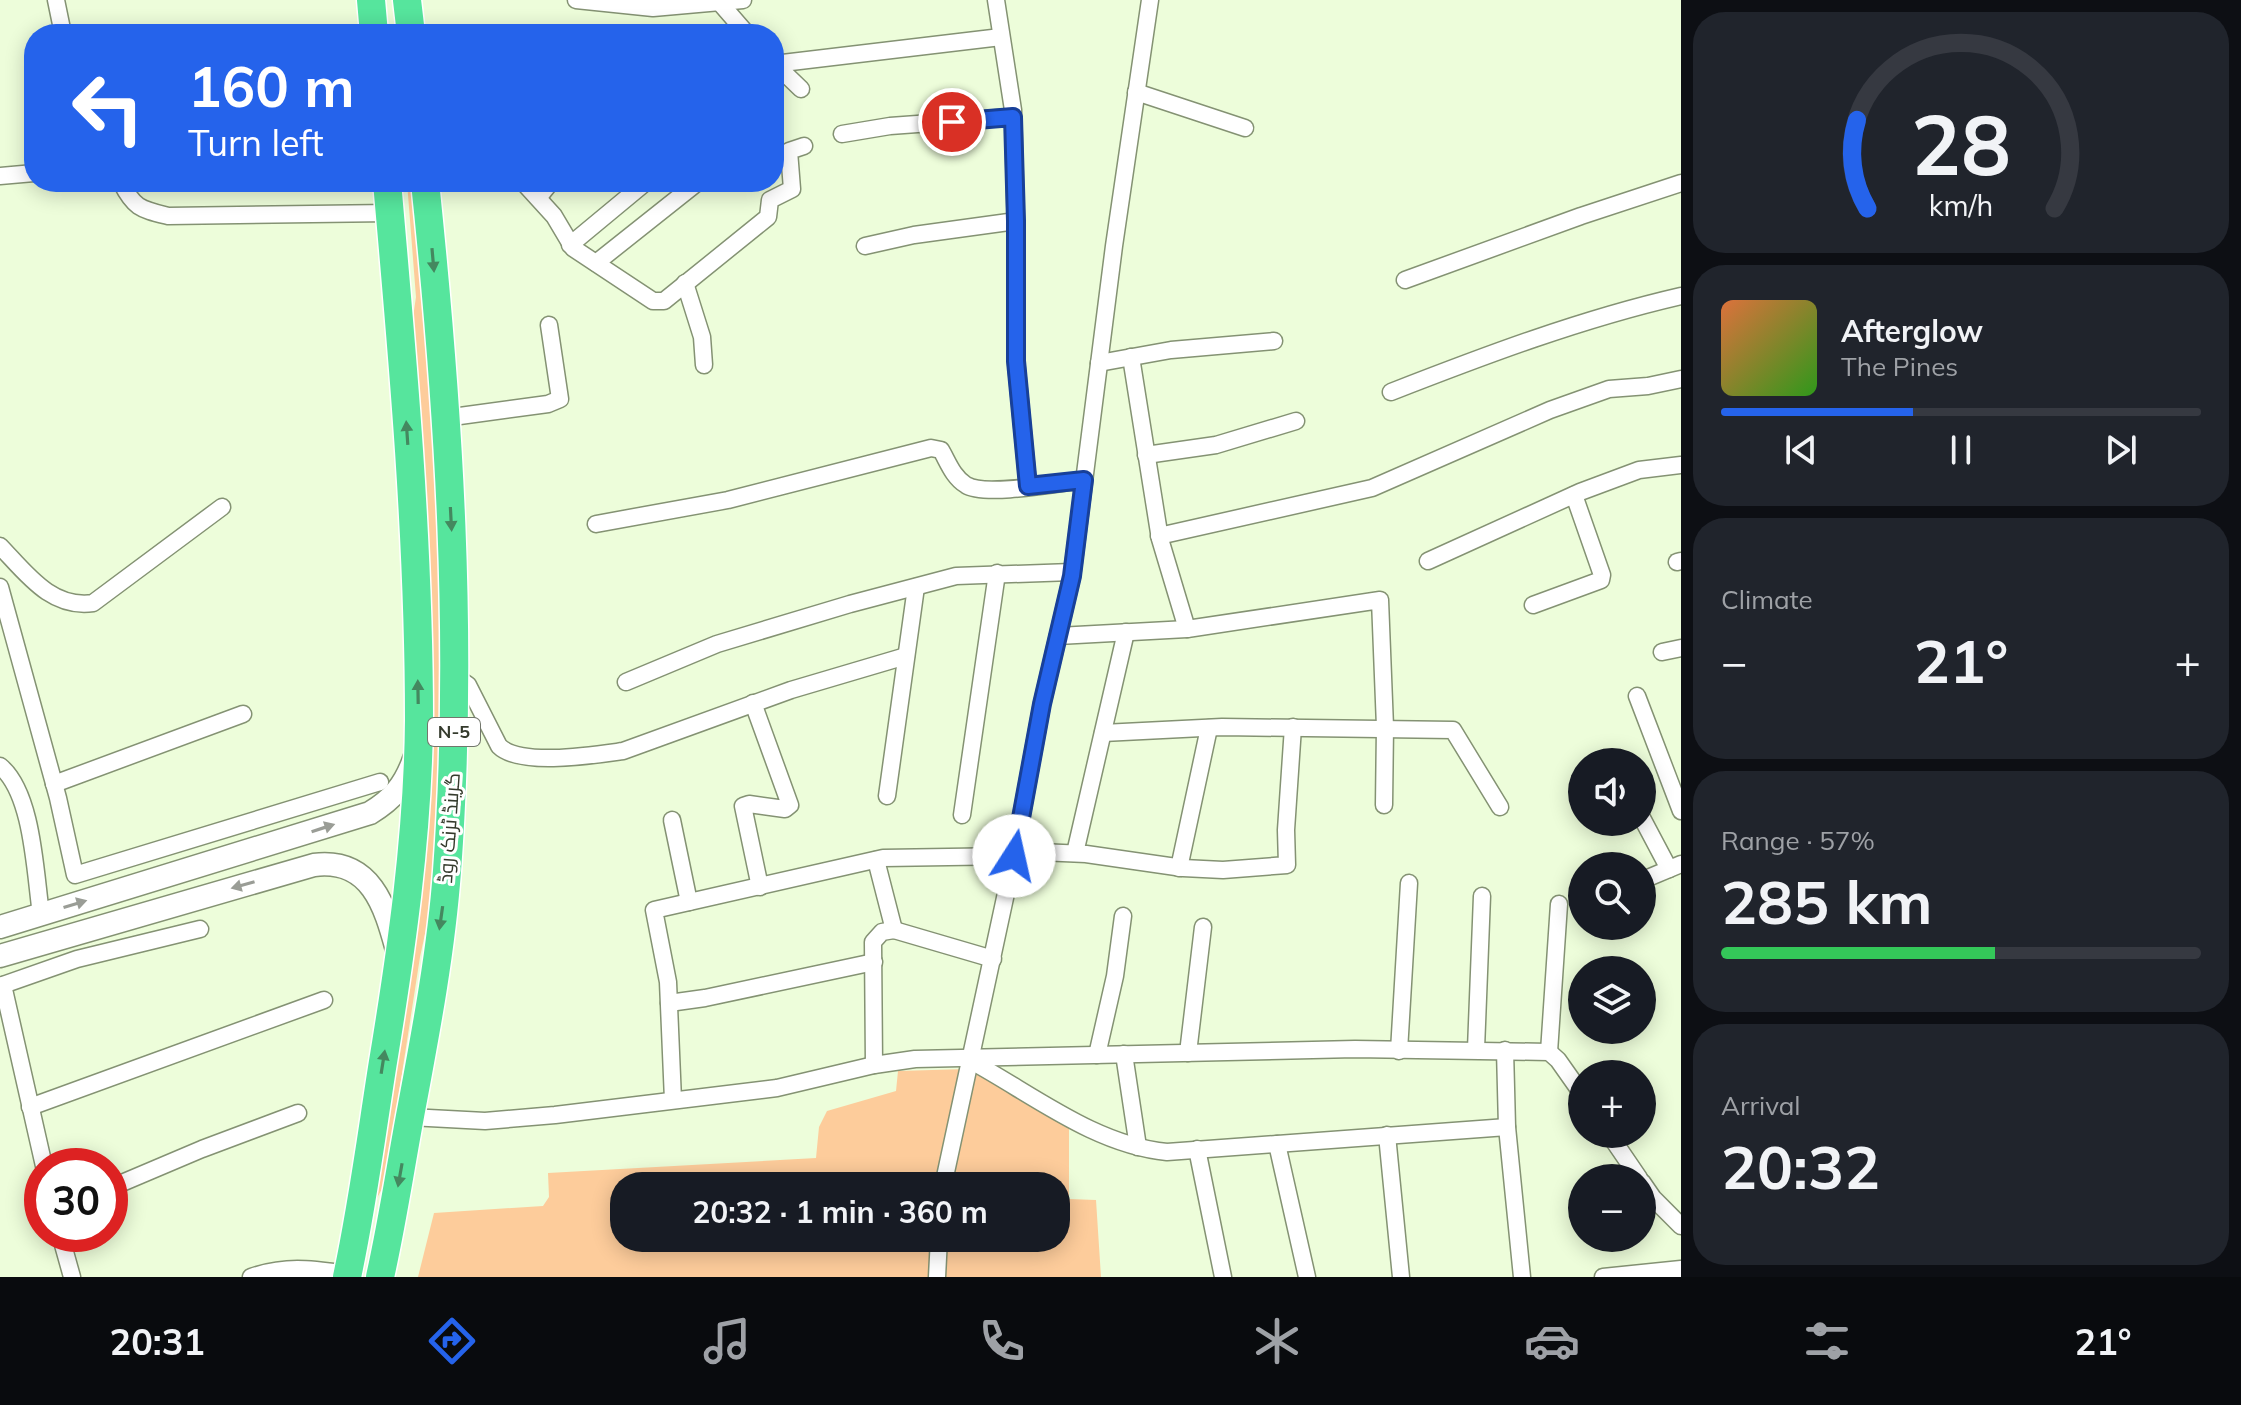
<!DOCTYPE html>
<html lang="en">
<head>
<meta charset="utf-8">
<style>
	:root { --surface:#171b24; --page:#20242c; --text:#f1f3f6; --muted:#9ea1a6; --line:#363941; --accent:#2563eb }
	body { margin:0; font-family:Mulish,Cairo,sans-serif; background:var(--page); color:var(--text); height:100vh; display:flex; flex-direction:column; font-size:30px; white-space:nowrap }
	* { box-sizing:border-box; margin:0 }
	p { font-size:26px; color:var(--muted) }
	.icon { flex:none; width:44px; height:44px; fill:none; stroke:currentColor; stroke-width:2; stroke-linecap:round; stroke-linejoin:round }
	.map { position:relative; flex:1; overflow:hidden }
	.side { display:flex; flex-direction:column; gap:12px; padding:12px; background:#0d0f14; width:560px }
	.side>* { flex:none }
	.hud { position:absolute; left:24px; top:24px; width:760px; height:168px; border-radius:32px; box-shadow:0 4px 20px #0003; background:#2563eb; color:#fff; overflow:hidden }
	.fabs { position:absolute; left:1568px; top:748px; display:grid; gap:16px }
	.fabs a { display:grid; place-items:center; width:88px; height:88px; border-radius:50%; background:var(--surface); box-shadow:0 4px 20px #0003; font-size:40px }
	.speed { position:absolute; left:24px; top:1148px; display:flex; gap:16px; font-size:40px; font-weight:700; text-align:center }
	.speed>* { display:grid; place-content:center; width:104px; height:104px; border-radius:50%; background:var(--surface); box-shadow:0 4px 20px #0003; line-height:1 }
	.speed .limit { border:12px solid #d22; background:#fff; color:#111 }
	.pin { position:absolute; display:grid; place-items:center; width:68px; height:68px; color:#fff; margin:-34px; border:4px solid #fff; border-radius:50%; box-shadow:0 2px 8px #0007 }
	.me { position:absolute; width:88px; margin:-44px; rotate:10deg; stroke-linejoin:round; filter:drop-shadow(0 0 6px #0008) }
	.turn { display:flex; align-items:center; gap:28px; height:168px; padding:0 32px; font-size:36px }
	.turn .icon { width:104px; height:104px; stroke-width:2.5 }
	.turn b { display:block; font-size:56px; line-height:68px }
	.big { font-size:60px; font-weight:700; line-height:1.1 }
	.side .widget { flex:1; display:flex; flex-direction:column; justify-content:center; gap:12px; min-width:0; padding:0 28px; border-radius:32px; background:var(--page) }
	.side .dial { align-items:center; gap:0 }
	.dial svg { height:208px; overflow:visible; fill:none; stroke:var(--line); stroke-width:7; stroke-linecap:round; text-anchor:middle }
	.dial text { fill:var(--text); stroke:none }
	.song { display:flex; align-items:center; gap:24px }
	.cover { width:96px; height:96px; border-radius:12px; background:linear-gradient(135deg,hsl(20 70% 55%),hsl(110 70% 35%)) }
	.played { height:8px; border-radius:4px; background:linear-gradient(90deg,var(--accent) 40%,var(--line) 40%) }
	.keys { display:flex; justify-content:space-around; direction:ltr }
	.heat { display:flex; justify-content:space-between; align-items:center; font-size:44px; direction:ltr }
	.charge { height:12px; border-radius:6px; background:linear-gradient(90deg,#34c759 57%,var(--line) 0) }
	.trip { position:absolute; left:610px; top:1172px; width:460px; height:80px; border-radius:32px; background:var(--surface); box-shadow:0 4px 20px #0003; font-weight:700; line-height:80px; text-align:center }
	.tab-bar { display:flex; height:128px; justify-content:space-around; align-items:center; background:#090b0e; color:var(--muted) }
	.tab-bar .icon { width:56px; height:56px }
	.tab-bar .active { color:var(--accent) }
	.tab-bar b { font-size:36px; color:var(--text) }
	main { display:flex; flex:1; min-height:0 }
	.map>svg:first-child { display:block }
	.green { fill:#fdcc9b; fill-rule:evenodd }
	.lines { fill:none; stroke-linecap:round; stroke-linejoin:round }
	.street-casing { stroke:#849273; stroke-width:19 }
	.secondary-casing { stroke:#849273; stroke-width:25 }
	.highway-casing { stroke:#fff; stroke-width:31 }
	.street { stroke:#fff; stroke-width:16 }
	.secondary { stroke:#fff; stroke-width:22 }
	.highway { stroke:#56e59d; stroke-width:28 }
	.oneway { fill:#44885f }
	.oneway2 { fill:#9a9d96 }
	.route-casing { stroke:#184099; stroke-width:20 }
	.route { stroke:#2563eb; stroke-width:14 }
	.labels { text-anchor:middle; stroke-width:6; stroke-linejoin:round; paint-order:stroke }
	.shield { fill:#fff; stroke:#72766c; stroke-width:2 }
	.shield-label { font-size:18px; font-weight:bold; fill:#353b2d }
	.street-label { font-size:20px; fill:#353b2d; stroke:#fff }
</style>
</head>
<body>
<main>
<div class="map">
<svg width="1681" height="1277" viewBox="0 0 1681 1277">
	<rect width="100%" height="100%" fill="#edfdda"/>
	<g class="green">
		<polygon points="407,182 418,182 446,544 436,883 420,957 385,1183 377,1198 370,1195 402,997 412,324 416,297"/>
		<path d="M967,1069L1001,1083L1069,1126V1199L1096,1200L1101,1277H418L434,1213L543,1206L549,1197L548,1173L816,1158L819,1127L827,1111L896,1091L898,1071ZM624,1186H1056V1238H624Z"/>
	</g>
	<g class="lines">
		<defs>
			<g id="street">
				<polyline points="56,0 63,34"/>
				<polyline points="576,0 653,8 743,0"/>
				<polyline points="996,0 1013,110 1016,228 1016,361 1028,486"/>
				<polyline points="721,4 747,34"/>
				<polyline points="774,63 801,89"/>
				<polyline points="774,64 1001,37"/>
				<polyline points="1136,92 1245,128"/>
				<polyline points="842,134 890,126 1013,117"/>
				<polyline points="0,176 34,173"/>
				<path d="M121,182C134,208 140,209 168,216L390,213"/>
				<polyline points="523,182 554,216 573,248 653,301 664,301 768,217 770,200 792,189 789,151 804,146"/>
				<polyline points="538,198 551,182"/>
				<polyline points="570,245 646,182"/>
				<polyline points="865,246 914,235 1016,221"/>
				<polyline points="596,263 698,182"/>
				<polyline points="1405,280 1581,216 1681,183"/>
				<polyline points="685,283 702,337 704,365"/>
				<polyline points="1131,357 1160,539 1187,629"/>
				<polyline points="1099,363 1171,350 1274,341"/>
				<path d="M1391,392C1486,355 1581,319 1681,296"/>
				<polyline points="445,418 548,404 560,399 549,325"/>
				<polyline points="1146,455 1216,445 1296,421"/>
				<path d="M596,524L728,500L931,448L941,450C948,462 953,477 966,485C984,497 1059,483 1084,480"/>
				<polyline points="1159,536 1372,488 1550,410 1609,389 1648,386 1681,379"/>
				<path d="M0,546C26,573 51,609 93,603L222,507"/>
				<polyline points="1428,561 1580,492 1639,470 1681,465"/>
				<polyline points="1677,562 1681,561"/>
				<polyline points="0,587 58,798 75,875 380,782"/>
				<polyline points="1533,605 1601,580 1602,575 1574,495"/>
				<polyline points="1058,636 1187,629 1380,600 1385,727 1384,805"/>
				<polyline points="1662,652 1681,648"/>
				<path d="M455,676L468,685L499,746C520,767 594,755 623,751L791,690L906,656"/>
				<polyline points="626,682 717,644 850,604 956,576 1072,572"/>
				<polyline points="1637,696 1681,811"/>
				<polyline points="753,703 790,805 785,809 749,804 743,806 760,887"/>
				<polyline points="1103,733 1222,727 1453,730 1500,807"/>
				<path d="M0,766C33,793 35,873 41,914"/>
				<polyline points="54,784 243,714"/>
				<polyline points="887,796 916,587"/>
				<polyline points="962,815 997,573"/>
				<polyline points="1642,818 1669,869"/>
				<polyline points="672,820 689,902"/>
				<polyline points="1015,851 1086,854 1183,868 1223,870 1287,865 1286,830 1293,727"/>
				<polyline points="1075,853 1126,632"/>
				<polyline points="1179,868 1209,728"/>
				<polyline points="1643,880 1681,864"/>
				<polyline points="894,930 993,959"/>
				<polyline points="3,985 44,1166"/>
				<polyline points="0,986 77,959 200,929"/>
				<polyline points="669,1003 705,998 874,962"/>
				<polyline points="1476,1049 1482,896"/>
				<polyline points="1505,1050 1507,1127 1522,1277"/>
				<polyline points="1399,1051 1409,883"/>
				<polyline points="1549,1052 1559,904"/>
				<polyline points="1188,1053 1203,927"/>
				<polyline points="1124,1054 1138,1147"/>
				<polyline points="1097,1055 1115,976 1123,916"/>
				<path d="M971,1061C1032,1094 1095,1145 1167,1152L1507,1127"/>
				<polyline points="874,1065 873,942 882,932 894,930 876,860"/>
				<polyline points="673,1100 668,982 654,910 883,858 1014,856"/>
				<polyline points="30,1107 324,1000"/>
				<polyline points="410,1117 485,1121 555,1115 777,1088 874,1065 915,1059 1355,1049 1549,1052 1558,1060 1582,1094"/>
				<polyline points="1609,1134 1639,1178"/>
				<polyline points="1387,1135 1401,1277"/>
				<polyline points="1277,1144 1307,1277"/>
				<polyline points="1197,1149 1223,1277"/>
				<polyline points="1642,1182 1653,1198 1681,1226"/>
				<polyline points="943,1186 1014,856 1042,704 1072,576 1114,246 1150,0"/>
				<polyline points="110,1188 202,1149 298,1113"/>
				<polyline points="60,1234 72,1277"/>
				<path d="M251,1277C287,1265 311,1269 348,1274"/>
				<polyline points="937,1277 939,1238"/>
				<polyline points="1603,1277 1681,1269"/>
			</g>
			<g id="secondary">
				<path d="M0,927L370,813C393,799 405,785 414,759"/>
				<path d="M0,956L314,865C371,858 385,906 397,950"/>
			</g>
			<g id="highway">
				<polyline points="371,0 374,34"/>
				<polyline points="407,0 411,34"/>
				<path d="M347,1277C362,1208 371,1138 382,1068C401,953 418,837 419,720C419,540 403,361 387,182"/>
				<path d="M380,1277C392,1224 400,1170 410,1116C425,1036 441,953 447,871C464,641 449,411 425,182"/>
			</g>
		</defs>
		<use href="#street" class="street-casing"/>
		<use href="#secondary" class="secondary-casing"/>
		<use href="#highway" class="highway-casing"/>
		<use href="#street" class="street"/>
		<use href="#secondary" class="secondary"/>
		<use href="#highway" class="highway"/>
	</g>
	<defs><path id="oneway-solid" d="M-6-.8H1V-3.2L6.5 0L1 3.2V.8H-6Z" transform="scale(2)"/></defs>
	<g class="oneway">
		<use href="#oneway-solid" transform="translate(433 260) rotate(85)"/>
		<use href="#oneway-solid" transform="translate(407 433) rotate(-94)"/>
		<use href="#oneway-solid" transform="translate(451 519) rotate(87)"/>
		<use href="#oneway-solid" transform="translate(418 692) rotate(-91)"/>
		<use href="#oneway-solid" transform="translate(441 918) rotate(98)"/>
		<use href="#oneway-solid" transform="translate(383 1062) rotate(-81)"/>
		<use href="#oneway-solid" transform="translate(400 1175) rotate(100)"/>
	</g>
	<g class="oneway2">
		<use href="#oneway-solid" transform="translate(323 828) rotate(-18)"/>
		<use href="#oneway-solid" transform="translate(243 885) rotate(164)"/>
		<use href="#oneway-solid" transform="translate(75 904) rotate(-17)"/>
	</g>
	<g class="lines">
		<defs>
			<polyline id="route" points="952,122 1013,117 1016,221 1016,361 1028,486 1084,480 1072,576 1042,704 1014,856"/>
		</defs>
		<use href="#route" class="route-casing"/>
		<use href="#route" class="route"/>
	</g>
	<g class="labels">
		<rect class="shield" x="428" y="718" width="52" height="28" rx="6"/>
		<g class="shield-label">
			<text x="454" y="738">N-5</text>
		</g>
		<g class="street-label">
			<text transform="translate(449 828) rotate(-86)" y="7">گرینڈ ٹرنک روڈ</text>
		</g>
	</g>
</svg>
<div class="fabs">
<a><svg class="icon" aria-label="sound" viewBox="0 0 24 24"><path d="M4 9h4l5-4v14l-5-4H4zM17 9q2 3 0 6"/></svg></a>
<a><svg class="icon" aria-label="search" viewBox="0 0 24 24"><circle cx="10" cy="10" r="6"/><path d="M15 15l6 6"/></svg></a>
<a><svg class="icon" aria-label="layers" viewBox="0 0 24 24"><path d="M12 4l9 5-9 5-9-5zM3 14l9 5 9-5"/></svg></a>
<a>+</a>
<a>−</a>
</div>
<div class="speed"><div class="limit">30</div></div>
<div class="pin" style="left:952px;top:122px;background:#d93025"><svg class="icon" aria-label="arrive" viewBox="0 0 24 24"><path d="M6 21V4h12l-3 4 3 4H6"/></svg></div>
<svg class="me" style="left:1014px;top:856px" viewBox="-20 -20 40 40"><circle r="19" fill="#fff"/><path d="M0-13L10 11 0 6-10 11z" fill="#2563eb"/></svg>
<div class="trip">20:32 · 1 min · 360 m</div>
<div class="hud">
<div class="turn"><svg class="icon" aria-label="left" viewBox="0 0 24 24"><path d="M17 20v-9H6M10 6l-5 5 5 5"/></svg><div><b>160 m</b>Turn left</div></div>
</div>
</div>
<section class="side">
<div class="widget dial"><svg viewBox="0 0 100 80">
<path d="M14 69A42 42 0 1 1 86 69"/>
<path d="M14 69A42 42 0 0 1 10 35" stroke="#2563eb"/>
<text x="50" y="56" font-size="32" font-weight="700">28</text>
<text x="50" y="72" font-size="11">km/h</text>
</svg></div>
<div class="widget">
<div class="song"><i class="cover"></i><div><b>Afterglow</b><p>The Pines</p></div></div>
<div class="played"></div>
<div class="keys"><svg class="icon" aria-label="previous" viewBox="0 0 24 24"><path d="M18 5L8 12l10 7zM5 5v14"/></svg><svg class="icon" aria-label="pause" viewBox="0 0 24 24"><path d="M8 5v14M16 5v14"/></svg><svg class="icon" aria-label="next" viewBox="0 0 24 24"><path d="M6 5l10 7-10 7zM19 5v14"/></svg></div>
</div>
<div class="widget"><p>Climate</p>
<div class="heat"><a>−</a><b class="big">21°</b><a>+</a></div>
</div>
<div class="widget"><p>Range · 57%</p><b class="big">285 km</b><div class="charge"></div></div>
<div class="widget"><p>Arrival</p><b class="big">20:32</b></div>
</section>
</main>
<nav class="tab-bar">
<b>20:31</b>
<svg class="icon active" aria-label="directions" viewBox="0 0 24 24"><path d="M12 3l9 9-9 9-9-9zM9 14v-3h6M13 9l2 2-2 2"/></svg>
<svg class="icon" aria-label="music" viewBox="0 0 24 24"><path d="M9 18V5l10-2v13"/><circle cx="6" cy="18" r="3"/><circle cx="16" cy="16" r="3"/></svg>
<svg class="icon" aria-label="phone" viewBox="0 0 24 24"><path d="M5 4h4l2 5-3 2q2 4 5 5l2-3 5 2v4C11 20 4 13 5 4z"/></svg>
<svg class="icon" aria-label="climate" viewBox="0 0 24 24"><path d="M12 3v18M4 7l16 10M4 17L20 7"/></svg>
<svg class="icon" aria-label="car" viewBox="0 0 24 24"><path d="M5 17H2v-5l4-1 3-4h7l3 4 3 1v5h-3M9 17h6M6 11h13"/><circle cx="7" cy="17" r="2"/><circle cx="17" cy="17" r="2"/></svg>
<svg class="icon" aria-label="filters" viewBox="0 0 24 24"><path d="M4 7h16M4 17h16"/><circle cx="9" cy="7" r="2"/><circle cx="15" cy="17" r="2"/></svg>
<b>21°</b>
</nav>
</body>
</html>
